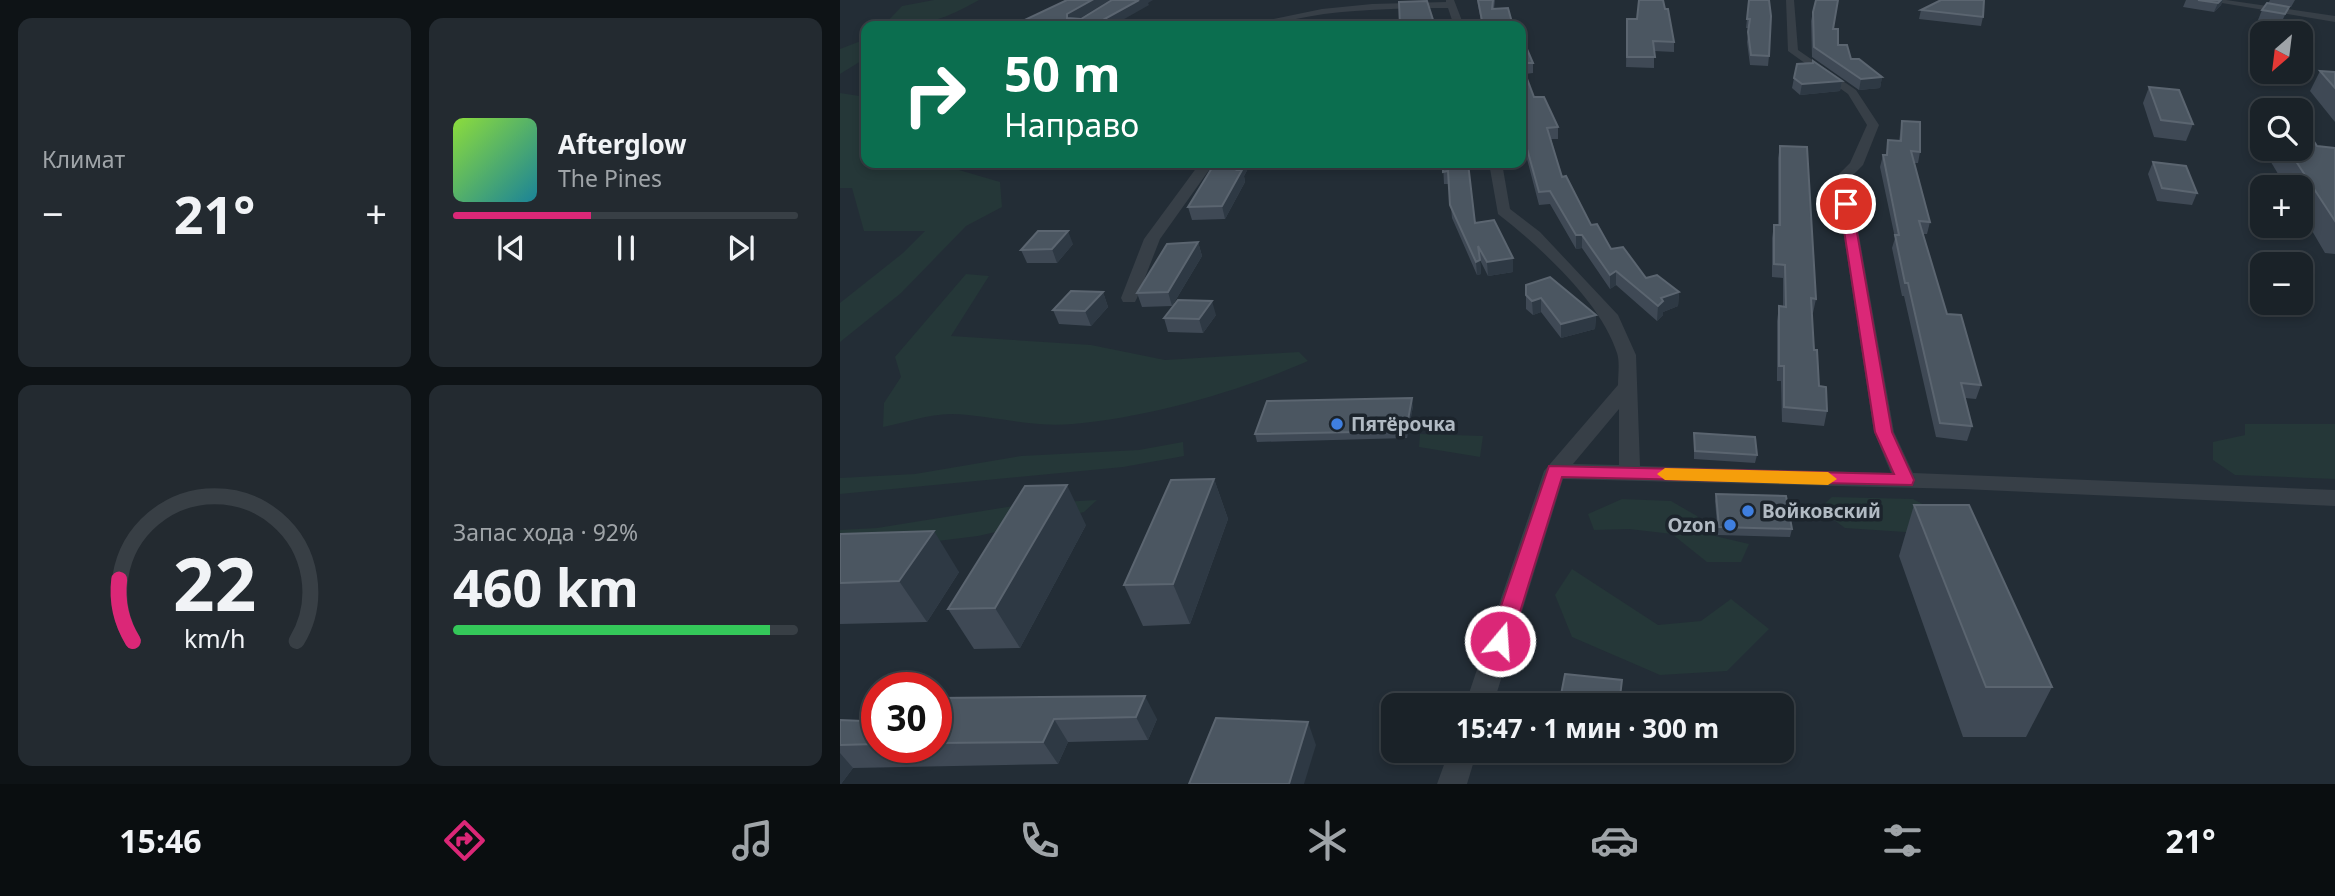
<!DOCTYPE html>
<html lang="ru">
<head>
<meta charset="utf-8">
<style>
	:root { --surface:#1a2228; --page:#232a30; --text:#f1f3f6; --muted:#9fa4a8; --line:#383f45; --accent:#db2777 }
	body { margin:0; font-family:"Noto Sans",sans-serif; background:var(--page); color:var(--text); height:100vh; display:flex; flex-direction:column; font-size:26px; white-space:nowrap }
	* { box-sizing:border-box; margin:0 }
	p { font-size:23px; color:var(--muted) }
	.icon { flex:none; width:38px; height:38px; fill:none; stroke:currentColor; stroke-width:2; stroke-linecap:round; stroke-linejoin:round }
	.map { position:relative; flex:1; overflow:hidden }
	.panel { display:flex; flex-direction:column; gap:18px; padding:18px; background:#0e1316; width:840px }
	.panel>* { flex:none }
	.top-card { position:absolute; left:21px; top:21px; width:665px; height:147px; border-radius:14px; box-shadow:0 4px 10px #0003,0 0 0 2px var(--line); background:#0b6e4f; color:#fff; overflow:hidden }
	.needle { width:46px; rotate:208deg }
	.buttons { position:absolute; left:1410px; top:21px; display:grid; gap:14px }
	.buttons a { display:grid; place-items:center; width:63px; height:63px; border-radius:14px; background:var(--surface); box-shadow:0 4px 10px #0003,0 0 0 2px var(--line); font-size:35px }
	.speed { position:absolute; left:21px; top:672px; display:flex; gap:14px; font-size:35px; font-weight:700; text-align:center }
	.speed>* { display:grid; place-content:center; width:91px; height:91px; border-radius:50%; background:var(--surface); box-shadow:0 4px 10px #0003,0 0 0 2px var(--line); line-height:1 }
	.speed .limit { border:10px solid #d22; background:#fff; color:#111 }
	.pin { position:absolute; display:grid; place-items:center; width:60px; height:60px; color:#fff; margin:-30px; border:4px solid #fff; border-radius:50%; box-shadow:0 2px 7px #0007 }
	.me { position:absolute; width:77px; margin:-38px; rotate:18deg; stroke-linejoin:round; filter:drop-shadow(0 0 5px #0008) }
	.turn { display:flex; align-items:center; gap:24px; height:147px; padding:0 28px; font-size:32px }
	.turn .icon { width:91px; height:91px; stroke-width:2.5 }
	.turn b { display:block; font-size:49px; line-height:60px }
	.big { font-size:52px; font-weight:700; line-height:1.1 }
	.panel .tile { flex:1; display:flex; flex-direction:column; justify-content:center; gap:10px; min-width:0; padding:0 24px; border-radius:14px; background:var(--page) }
	.panel .dial { align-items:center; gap:0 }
	.dial svg { height:182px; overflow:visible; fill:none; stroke:var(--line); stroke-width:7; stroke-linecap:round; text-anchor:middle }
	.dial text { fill:var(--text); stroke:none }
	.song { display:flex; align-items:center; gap:21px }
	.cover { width:84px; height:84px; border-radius:10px; background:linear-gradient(135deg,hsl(90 70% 55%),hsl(190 70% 35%)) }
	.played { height:7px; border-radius:4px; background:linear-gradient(90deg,var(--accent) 40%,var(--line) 40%) }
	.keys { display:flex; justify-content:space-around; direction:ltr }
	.heat { display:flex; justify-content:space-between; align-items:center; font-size:38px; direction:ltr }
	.charge { height:10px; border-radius:5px; background:linear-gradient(90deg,#34c759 92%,var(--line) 0) }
	.panel .tiles { flex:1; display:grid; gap:18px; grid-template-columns:repeat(2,1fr) }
	.trip { position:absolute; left:541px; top:693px; width:413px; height:70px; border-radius:14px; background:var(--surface); box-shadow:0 4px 10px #0003,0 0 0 2px var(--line); font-weight:700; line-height:70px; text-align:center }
	.menu { display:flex; height:112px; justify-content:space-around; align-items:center; background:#0a0e10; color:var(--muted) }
	.menu .icon { width:49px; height:49px }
	.menu .current { color:var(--accent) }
	.menu b { font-size:32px; color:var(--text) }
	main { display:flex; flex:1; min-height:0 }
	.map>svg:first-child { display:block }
	.green { fill:#253738 }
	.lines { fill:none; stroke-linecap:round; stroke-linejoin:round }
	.street { fill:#373f47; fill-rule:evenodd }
	.wall { fill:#3f4955 }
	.shaded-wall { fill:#2e3944 }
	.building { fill:#4b5661; stroke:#5b6570; stroke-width:2 }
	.route { fill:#db2777; stroke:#8e194d; stroke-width:2 }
	.slow { fill:#f59e0b }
	.shop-dot { fill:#3f7fe0; stroke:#1c242c; stroke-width:2.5 }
	.labels { text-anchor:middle; stroke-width:7; stroke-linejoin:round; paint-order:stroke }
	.poi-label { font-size:19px; font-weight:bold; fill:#b1bac3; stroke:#1c242c; text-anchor:start }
</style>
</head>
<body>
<main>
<section class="panel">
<div class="tiles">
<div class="tile"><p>Климат</p>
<div class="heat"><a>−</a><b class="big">21°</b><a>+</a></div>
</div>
<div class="tile">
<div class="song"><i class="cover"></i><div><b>Afterglow</b><p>The Pines</p></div></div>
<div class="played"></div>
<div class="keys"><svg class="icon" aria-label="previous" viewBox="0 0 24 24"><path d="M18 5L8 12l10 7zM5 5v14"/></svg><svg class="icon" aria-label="pause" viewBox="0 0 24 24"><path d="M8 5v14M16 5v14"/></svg><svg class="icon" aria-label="next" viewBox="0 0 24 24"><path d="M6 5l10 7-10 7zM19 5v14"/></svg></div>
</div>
<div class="tile dial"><svg viewBox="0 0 100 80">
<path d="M14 69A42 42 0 1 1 86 69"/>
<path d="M14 69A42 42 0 0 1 8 42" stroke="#db2777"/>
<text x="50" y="56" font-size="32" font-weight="700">22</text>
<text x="50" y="72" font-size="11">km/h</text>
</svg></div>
<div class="tile"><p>Запас хода · 92%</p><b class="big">460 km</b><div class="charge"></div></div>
</div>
</section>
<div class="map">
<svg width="1495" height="784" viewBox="0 0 1495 784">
	<rect width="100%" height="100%" fill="#232d36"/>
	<g class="green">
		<path d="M94,0H139C107,18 86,26 49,26L46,23L62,6Z"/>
		<polygon points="26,39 26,58 0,74 0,49"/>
		<polygon points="0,93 26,97 26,163 119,163 119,170 160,182 162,207 126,226 61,293 0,342 0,303 63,253 85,231 24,231 12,188 0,188"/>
		<path d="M126,274L149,276L111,336L251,345L325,360L459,352L468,361C397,392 310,417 233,424C191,428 152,415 111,414C89,414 64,423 43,427L44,403L61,377L55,357Z"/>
		<polygon points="1405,424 1495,424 1495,479 1395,475 1373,460 1373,442 1405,435"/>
		<polygon points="580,434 643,436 640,457 579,447"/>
		<polygon points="343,442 344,456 283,467 0,494 0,478 75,474 181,456 299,450"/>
		<polygon points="992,497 1073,499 1092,509 1080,533 1005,528 979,509"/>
		<polygon points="782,499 831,501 857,516 875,536 909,544 901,562 867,562 832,534 789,529 754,530 748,514"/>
		<polygon points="257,500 244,512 138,536 0,553 0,530 37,528 186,504"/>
		<polygon points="732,569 818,625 861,621 891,599 929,629 887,671 820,675 732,637 715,595"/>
	</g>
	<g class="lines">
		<g class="street">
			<path d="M606,0H614L624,26H614L608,8C567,8 525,9 484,14C456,18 427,27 399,26L482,9L532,4L606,2Z"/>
			<path d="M946,0H954L958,50L1016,90L1039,125L1023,165L1009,179L1054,432L1073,473L1495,490V506L1123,489L723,479L653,705H625L704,471L778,385C778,375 780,362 777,353C761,302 699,246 658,214L649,163H662L670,209L700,232L778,315L796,355L800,466L1051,473L1034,432L995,178L1010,163L1027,125L1008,94L948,51ZM779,409V465L733,464Z"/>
			<polygon points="1364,0 1386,0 1495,16 1495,22"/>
			<polygon points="360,163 374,163 320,239 297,298 295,302 283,302 281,298 304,239"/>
			<polygon points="609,751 637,751 627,784 597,784"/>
		</g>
	</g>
	<g class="wall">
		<polygon points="637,0 655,0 654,9 673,26 642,26"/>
		<polygon points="909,0 929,56 928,66 910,65 907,42 909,28 906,28"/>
		<polygon points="1346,0 1383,0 1381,5 1374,12 1343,7"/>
		<polygon points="1430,0 1455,0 1451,7 1433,4 1449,7 1441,23 1418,20 1422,10 1428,4"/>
		<polygon points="1081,10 1143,17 1141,26 1079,19"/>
		<polygon points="973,12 993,29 998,45 1011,59 1042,77 1040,88 1019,90 972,57 971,21"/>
		<polygon points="787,19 834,42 834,52 814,51 814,68 786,67"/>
		<polygon points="681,36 693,63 693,73 685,74 694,97 718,127 718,139 711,139 722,177 751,225 771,249 806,278 839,292 838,306 823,312 823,315 817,321 776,285 770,289 742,248 736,249 710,204 699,205 681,136"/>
		<polygon points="973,63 1002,81 1000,91 960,95 952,88 954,78"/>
		<polygon points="1480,71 1495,72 1495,122 1470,91"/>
		<polygon points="1309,87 1353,124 1346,141 1314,137 1303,103"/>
		<polygon points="1423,117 1423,148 1415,134"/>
		<polygon points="1062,121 1080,152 1078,163 1074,163 1090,222 1087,234 1083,234 1107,314 1141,385 1136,399 1125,398 1132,426 1127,441 1096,437 1064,296 1062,296 1052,248 1055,238 1040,167 1043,155 1046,155 1048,140 1059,141"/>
		<polygon points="940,146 976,299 973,313 972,313 974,350 979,386 987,411 984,426 942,422 941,381 937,381 937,321 939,306 943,307 943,278 932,277 932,238 934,225 938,225 938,158"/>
		<polygon points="1477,146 1495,148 1495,254 1485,253 1461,212 1461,187 1446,187 1423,149 1461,149"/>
		<polygon points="1313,162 1357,193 1352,205 1317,201 1308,174"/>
		<polygon points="375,163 411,163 404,176 405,182 385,219 352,220 348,207"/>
		<polygon points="603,163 635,223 673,272 648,276 640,260 641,274 637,275 612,218 609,184 604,184"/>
		<polygon points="358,242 362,256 332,306 302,307 297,293"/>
		<polygon points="233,244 217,263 187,263 181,250"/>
		<polygon points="686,285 756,315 755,329 721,338 701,312 693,315 686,309"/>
		<polygon points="263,292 268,307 251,326 219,324 213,310"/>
		<polygon points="376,315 363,333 328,332 324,318"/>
		<polygon points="573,406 567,438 417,442 415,434"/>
		<polygon points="854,433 917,455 915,463 854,459"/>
		<polygon points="374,479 388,519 350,624 303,626 284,585"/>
		<polygon points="876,494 952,529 950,537 878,535 875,501"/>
		<polygon points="1074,505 1212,687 1186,737 1123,737 1059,556"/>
		<polygon points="246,525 180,648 134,649 108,609"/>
		<polygon points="0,534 119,572 87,622 0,624"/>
		<polygon points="96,698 317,719 308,740 228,742 218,764 13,768 1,784 0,784 0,720 23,721 37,700 37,747 96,747"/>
	</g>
	<g class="shaded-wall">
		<polygon points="252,0 270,0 231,24 227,18 227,14"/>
		<polygon points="299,0 313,0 308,3 309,5 272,26 252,26"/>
		<polygon points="1381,0 1383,0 1381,5 1374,12 1378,3"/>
		<polygon points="1042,77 1040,88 1019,90 1021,79"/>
		<polygon points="1002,81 1000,91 960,95 962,84"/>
		<polygon points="401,163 411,163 404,176 405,182 385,219 382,206"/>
		<polygon points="228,231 233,244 217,263 212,249"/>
		<polygon points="736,235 742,235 742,248 736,249"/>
		<polygon points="358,242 362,256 332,306 328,292"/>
		<polygon points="673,258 673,272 648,276 647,262"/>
		<polygon points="640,260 641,274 637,275 636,262"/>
		<polygon points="776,271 776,285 770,289 770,275"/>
		<polygon points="263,292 268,307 251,326 245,311"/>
		<polygon points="839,292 838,306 823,312 823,315 817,321 818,306 821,298"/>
		<polygon points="701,298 701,312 693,315 692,301"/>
		<polygon points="372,301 376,315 363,333 359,319"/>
		<polygon points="756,315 755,329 721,338 721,324"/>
		<polygon points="572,398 573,406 567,438 566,431"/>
		<polygon points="374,479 388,519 350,624 333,584"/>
		<polygon points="227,485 246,525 180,648 155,608"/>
		<polygon points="94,531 119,572 87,622 59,581"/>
		<polygon points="305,696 317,719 308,740 296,717"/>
		<polygon points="214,719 228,742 218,764 203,742"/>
		<polygon points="468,722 476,745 464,784 449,784"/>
		<polygon points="0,753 13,768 1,784 0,784"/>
	</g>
	<g class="building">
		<polygon points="227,0 252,0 227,14 227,18 241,19 272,0 299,0 252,26 172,26"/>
		<polygon points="638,0 653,0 652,9 668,8 673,26 643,26"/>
		<polygon points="799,0 823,0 825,9 828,9 834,42 813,41 815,57 787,57 787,19 797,19"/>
		<polygon points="909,0 929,0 931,16 929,56 911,55 908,32 910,19 907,19"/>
		<polygon points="976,0 998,0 993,29 998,29 998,45 1007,45 1011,59 1019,59 1042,77 1021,79 974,47 973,12"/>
		<polygon points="1101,0 1144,0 1143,17 1081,10"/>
		<polygon points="1358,0 1381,0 1378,3"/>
		<polygon points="587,1 595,26 560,26 559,2"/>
		<polygon points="1427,3 1449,7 1445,14 1422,10"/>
		<polygon points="681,35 693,63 681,63 694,97 704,97 718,127 707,128 722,177 726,176 751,225 757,224 771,249 783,247 806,278 817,275 839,292 821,298 823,301 818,306 776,271 770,275 742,235 736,235 710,191 699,192 681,127"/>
		<polygon points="973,61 1002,81 962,84 954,78 957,64 973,63"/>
		<polygon points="1480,71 1495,72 1495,88"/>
		<polygon points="1309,87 1339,90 1353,124 1321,120"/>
		<polygon points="1062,121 1080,122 1080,152 1071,151 1090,222 1079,221 1107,314 1121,315 1141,385 1121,383 1132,426 1100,423 1068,283 1065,283 1055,235 1059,235 1043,155 1047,155 1048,140 1061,141"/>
		<polygon points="1461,122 1477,146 1495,148 1495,221 1448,149 1461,149"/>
		<polygon points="940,146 967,147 976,299 971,298 974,350 977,350 979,386 986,387 987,411 944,407 944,366 939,366 939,306 946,307 945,265 934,264 934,225 940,225"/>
		<polygon points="1313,162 1346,166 1357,193 1322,188"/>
		<polygon points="375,163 401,163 397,170 402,170 382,206 348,207"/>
		<polygon points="603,163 628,163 635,223 654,220 673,258 647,262 638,246 640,260 636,262 610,205 608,171 603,172"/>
		<polygon points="198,231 228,231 212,249 181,250"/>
		<polygon points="358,242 328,292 297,293 327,244"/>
		<polygon points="710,277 756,315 721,324 701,298 692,301 686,295 686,285"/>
		<polygon points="231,291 263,292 245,311 213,310"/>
		<polygon points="338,300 372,301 359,319 324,318"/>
		<polygon points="572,398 566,431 415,434 427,401"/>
		<polygon points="854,433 915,437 917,455 855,451"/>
		<polygon points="374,479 333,584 284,585 331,480"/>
		<polygon points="227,485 155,608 108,609 185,486"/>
		<polygon points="876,494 946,496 952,529 879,527"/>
		<polygon points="1074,505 1129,505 1212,687 1146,687"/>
		<polygon points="94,531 59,581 0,583 0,534"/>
		<polygon points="725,674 782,680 779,705 719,705"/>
		<polygon points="305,696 296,717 214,719 203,742 96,743 96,698"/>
		<polygon points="37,700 37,744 0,745 0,720 23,721"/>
		<polygon points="376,718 468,722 449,784 349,784"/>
	</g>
	<polygon class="route" points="1006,200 1012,204 1052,432 1074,480 1072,485 722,477 671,641 668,647 660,650 653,647 649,641 709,466 1054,474 1035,432 1000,204"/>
	<polygon class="slow" points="825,468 988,472 997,479 988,485 825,480 817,474"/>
	<g class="shop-dot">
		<circle cx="497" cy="424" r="7"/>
		<circle cx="908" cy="511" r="7"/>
		<circle cx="890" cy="525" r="7"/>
	</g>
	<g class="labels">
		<g class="poi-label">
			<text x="511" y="431">Пятёрочка</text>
			<text x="922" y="518">Войковский</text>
			<text x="876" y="532" text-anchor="end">Ozon</text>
		</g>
	</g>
</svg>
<div class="buttons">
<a><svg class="needle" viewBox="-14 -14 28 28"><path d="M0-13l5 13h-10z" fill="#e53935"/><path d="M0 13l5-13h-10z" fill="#9fa4a8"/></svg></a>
<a><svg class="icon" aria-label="search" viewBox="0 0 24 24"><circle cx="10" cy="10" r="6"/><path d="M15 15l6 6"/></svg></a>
<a>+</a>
<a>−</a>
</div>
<div class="speed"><div class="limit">30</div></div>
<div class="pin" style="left:1006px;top:204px;background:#d93025"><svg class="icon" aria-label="arrive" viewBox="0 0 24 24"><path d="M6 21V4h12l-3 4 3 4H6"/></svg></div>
<svg class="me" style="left:660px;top:641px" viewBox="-20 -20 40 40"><circle r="17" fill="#db2777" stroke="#fff" stroke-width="3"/><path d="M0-11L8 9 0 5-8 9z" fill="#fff"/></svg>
<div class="trip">15:47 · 1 мин · 300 m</div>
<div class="top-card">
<div class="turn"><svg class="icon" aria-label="right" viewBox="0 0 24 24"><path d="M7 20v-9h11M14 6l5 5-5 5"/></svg><div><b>50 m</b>Направо</div></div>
</div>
</div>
</main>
<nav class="menu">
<b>15:46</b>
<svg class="icon current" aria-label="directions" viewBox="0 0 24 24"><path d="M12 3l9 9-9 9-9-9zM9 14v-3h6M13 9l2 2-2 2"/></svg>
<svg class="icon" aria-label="music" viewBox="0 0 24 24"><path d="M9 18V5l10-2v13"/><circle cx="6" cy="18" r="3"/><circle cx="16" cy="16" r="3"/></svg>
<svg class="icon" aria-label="phone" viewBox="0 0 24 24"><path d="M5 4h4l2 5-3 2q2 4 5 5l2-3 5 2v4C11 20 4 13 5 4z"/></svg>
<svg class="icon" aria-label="climate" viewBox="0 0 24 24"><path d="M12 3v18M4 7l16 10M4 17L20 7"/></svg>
<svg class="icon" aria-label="car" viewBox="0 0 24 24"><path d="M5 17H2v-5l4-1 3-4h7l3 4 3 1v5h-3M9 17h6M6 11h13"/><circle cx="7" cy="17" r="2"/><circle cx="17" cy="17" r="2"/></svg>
<svg class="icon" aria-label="filters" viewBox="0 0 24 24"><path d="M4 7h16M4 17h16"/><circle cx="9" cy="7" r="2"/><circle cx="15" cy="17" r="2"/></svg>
<b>21°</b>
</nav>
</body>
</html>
